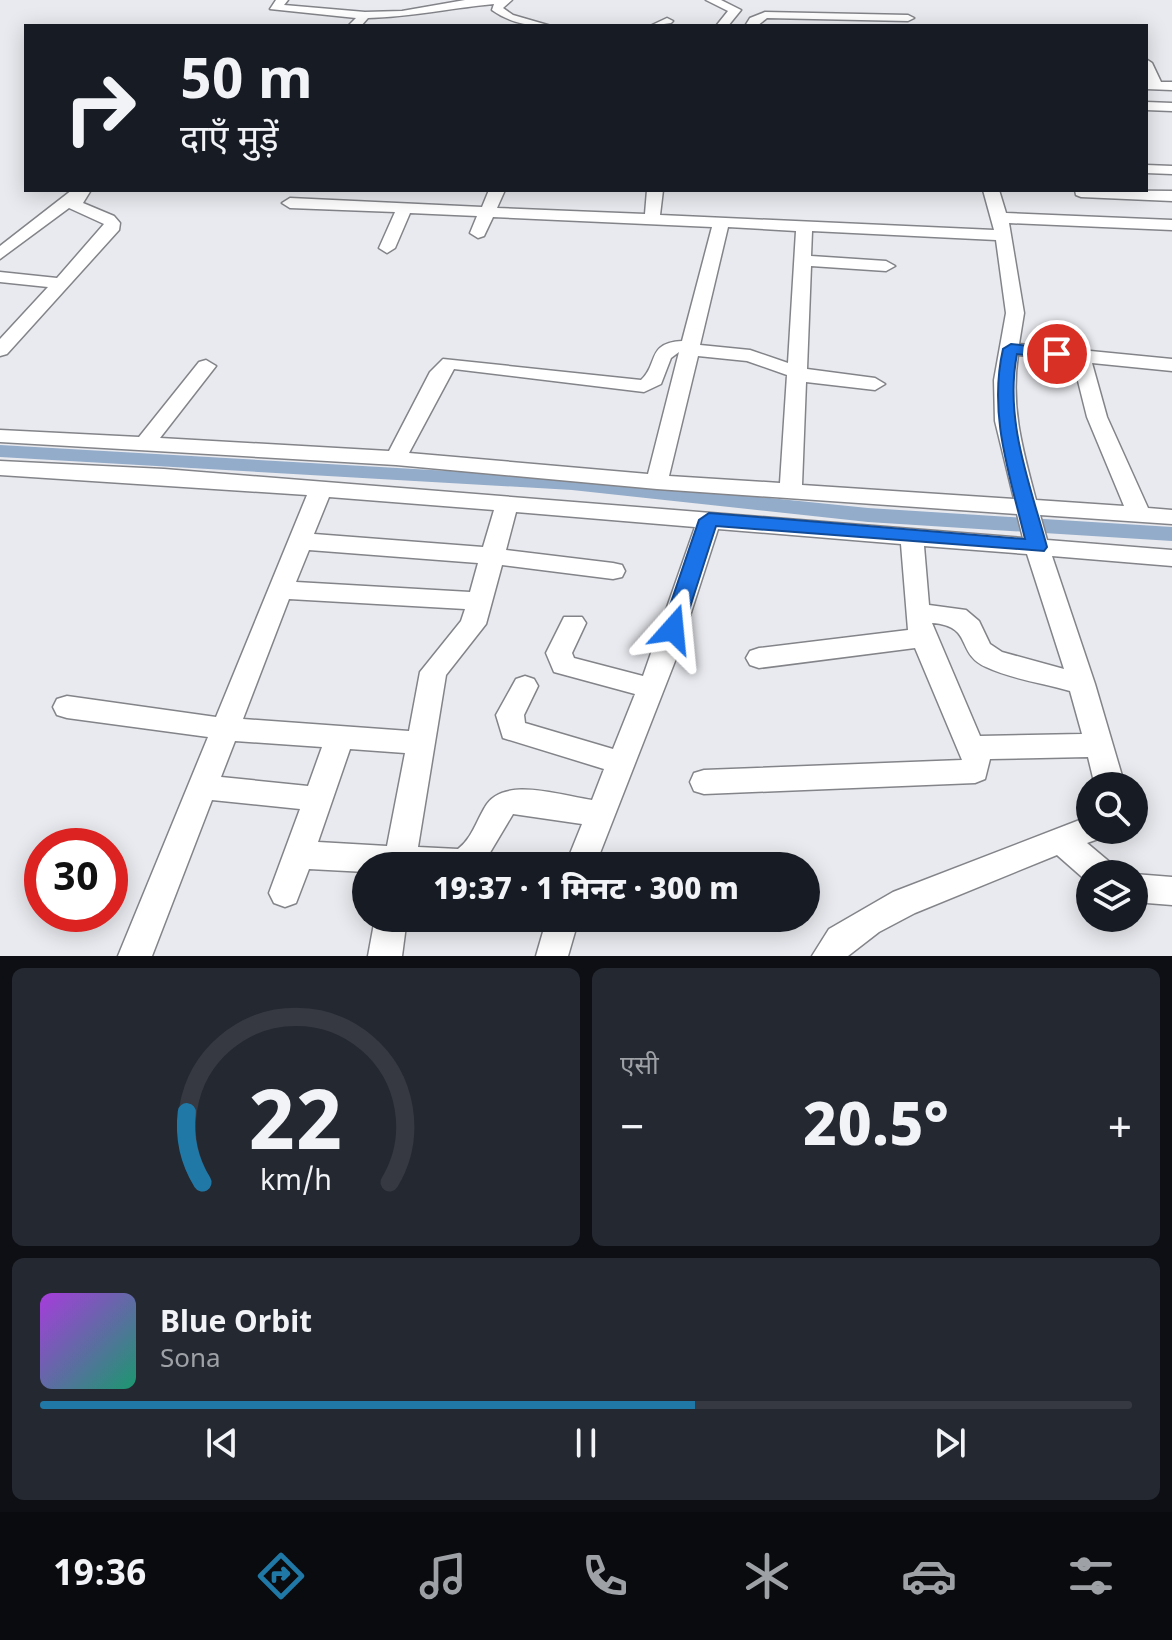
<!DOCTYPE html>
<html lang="hi">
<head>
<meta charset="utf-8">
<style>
	:root { --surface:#171b24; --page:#242831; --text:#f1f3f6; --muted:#9ea1a6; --line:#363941; --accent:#2078a7 }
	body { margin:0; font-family:Georgia,"Noto Sans Devanagari",serif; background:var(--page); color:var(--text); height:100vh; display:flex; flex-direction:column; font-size:30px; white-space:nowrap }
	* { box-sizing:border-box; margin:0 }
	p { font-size:26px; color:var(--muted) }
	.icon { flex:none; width:44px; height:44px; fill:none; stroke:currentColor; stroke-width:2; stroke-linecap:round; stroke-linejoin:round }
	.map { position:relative; height:956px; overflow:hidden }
	.panel { display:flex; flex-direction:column; gap:12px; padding:12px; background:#0d0f14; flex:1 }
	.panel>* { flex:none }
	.banner { position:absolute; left:24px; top:24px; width:1124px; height:168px; border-radius:0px; box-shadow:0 4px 20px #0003; background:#171b24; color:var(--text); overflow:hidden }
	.buttons { position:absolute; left:1076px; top:772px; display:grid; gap:16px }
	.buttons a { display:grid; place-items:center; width:72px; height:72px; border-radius:50%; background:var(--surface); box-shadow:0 4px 20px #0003; font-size:40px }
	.speed { position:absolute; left:24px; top:828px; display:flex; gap:16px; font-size:40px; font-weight:700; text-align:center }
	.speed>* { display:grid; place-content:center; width:104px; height:104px; border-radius:50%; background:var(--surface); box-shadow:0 4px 20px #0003; line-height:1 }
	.speed .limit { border:12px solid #d22; background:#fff; color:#111 }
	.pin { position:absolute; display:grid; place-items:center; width:68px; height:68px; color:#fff; margin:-34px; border:4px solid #fff; border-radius:50%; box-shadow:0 2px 8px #0007 }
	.me { position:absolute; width:88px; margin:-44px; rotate:18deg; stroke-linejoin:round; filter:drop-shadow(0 0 6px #0008) }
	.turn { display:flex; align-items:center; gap:28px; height:168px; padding:0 24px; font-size:36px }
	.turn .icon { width:104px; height:104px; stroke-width:2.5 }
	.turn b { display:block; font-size:56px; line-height:68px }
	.big { font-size:60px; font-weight:800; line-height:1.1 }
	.panel .card { flex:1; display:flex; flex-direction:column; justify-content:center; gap:12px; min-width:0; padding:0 28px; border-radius:12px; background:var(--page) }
	.panel .dial { align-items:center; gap:0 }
	.dial svg { height:208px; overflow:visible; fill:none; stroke:var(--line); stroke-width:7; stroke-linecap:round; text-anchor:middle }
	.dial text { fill:var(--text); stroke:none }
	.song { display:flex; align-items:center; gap:24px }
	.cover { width:96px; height:96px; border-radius:12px; background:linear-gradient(135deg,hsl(280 70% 55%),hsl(160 70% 35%)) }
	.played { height:8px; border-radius:4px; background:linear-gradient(90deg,var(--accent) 60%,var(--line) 60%) }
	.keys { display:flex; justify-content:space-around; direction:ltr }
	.heat { display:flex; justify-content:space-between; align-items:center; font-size:44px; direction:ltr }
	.panel .tiles { flex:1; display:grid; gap:12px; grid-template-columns:1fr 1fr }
	.card:last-child { grid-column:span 2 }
	.trip { position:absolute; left:352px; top:852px; width:468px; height:80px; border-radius:40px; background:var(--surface); box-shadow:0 4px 20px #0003; font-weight:800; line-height:80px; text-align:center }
	.menu { display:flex; height:128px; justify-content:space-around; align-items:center; background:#090b0e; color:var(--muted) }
	.menu .icon { width:56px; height:56px }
	.menu .selected { color:var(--accent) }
	.menu b { font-size:36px; color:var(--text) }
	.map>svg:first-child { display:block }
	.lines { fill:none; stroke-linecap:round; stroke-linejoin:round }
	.canal { fill:#93acc9; fill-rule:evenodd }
	.minor-casing { stroke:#838489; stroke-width:3 }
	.minor { fill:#fff; fill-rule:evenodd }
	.route { fill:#1a73e8; stroke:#114b97; stroke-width:2 }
</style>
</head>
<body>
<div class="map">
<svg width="1172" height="956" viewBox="0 0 1172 956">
	<rect width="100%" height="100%" fill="#e9eaef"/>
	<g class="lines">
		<polygon class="canal" points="0,445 572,478 868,508 1172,527 1172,541 868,522 572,490 0,457"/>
		<defs>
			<g id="minor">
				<path d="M276,0H288L284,5L365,12L402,11L465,0H512L503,8L513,15L551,26C529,26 510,23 492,10L494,4C451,8 410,17 368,18L361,26H348L356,18L270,9Z"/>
				<polygon points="706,0 721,0 741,10 728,26 716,26 728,11"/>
				<polygon points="765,12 908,15 914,18 908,21 767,18 757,26 745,26 750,18"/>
				<polygon points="667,18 673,21 671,23 650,26"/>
				<polygon points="1146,59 1152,63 1161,82 1172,82 1172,90 1146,89"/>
				<polygon points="1146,102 1172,103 1172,111 1146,110"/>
				<polygon points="1146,165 1172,166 1172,174 1146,173"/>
				<polygon points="72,190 91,190 83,203 114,216 120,223 119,230 7,354 0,356 0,339 48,287 0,282 0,272 57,278 104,224 69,208 0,259 0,246"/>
				<path d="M489,190H505L497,208L645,214L647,190H663L660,215L994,230L983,190H999L1006,213L1172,220V230L1009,223L1024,313L1019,344L1172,359V371L1092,363L1107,417L1148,508L1172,510V524L1040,515L1047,540L1172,550V566L1052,556L1095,684L1125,786H1095L1088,757L990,759L985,779L975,783L704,794L694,791L690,782L694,773L704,770L962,760L915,648L759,668L750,665L746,658L750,651L759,648L908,630L901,544L718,529L677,656L595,866H565L582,824L513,814L482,866H366V872L309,869L296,903L285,907L274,903L269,893L300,809L212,800L152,956H118L208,737L67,718L57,715L53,707L57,699L67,696L216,717L307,495L0,475V461L164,469L1023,538L1017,514L657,489L396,465L0,442V430L139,437L199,362L206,360L216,366L160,438L389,451L430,372L443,359L641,380C659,364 646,343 682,341L712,227L493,217L484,236L478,238L470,233L477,216L410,213L395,248L387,253L379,248L395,212L290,208L282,203L290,198L482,207ZM728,227L796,231L788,363L750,350L700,345ZM812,231L996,240L1006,313L994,380L995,421L1014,499L802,485L806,382L875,390L885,384L875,378L807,369L811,266L886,271L895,266L886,261L811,256ZM679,352L648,474L409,453L454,369L644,392L661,384L671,358ZM1018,355L1073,361L1087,417L1124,506L1036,500C1023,451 1010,407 1018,355ZM698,356L747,361L787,375L780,483L669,476ZM329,497L494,510L483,547L314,534ZM516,512L695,527L643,676L574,658L572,653L586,623L582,617H564L546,653L554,672L635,694L613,749L525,723L524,715L538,686L534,679L525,676L516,679L496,715L503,738L604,769L592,800C561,796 503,775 485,807C476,822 472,838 458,849L418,847L446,675L486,624L502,565L613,579L622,577L625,571L622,565L613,563L506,550ZM924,546L1027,554L1064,669L1002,652L990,644L979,621L966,610L929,605ZM309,550L478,563L470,592L296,582ZM289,599L465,609L461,621L420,672L409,731L243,719ZM932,623C974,626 955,653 986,667C1011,679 1043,683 1070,691L1082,734L980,736ZM235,741L322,747L308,786L221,777ZM350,749L405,753L387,846L318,842Z"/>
				<polygon points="1075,190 1172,191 1172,201 1081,197 1076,195"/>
				<polygon points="1090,816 1090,830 1105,830 1101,838 1087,843 1112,864 1117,874 1090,874 1090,884 1057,855 915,913 879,932 848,956 812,956 829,929 893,892"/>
				<polygon points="1134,874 1172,877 1172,905 1134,902"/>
				<polygon points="375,918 407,918 402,956 368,956"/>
				<polygon points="547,918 579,918 568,956 536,956"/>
			</g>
		</defs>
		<use href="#minor" class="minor-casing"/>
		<use href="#minor" class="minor"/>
	</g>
	<path class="route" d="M1011,344L1057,349L1065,354L1057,359L1017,354C1004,420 1030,484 1047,547L1044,551L716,526L683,629L680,634H665L662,629L699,520L709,513L1025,539C1010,475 988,415 1003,349Z"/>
</svg>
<div class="buttons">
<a><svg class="icon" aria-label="search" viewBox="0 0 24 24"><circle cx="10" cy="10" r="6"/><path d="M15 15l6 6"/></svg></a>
<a><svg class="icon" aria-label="layers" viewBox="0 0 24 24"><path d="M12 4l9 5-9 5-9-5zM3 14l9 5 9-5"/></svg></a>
</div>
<div class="speed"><div class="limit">30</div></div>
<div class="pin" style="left:1057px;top:354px;background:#d93025"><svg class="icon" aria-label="arrive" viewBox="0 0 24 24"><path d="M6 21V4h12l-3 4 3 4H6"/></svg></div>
<svg class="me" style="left:673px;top:629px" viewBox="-20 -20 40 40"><path d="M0-17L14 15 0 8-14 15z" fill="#1a73e8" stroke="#fff" stroke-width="4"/></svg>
<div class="trip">19:37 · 1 मिनट · 300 m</div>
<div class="banner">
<div class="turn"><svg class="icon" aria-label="right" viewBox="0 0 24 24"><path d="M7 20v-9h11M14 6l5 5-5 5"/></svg><div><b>50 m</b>दाएँ मुड़ें</div></div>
</div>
</div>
<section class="panel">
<div class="tiles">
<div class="card dial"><svg viewBox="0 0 100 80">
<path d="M14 69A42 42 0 1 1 86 69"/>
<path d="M14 69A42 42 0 0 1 8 42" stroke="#2078a7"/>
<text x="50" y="56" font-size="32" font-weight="700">22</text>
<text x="50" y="72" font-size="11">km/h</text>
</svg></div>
<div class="card"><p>एसी</p>
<div class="heat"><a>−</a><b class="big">20.5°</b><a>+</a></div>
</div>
<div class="card">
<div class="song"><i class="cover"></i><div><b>Blue Orbit</b><p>Sona</p></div></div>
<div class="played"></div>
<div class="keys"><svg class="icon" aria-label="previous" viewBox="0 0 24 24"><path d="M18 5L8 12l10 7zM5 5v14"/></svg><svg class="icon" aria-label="pause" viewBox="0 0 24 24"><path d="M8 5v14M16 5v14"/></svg><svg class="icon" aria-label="next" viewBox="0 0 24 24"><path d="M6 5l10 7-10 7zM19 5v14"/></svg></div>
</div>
</div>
</section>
<nav class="menu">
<b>19:36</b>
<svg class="icon selected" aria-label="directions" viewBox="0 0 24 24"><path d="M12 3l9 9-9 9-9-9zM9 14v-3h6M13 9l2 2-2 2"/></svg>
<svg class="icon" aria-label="music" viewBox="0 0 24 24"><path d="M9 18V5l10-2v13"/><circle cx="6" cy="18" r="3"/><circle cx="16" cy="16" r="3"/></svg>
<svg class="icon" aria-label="phone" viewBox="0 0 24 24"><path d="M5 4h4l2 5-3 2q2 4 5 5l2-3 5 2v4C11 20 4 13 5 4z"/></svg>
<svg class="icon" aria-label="climate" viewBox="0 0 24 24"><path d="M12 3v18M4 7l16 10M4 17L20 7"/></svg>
<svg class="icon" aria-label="car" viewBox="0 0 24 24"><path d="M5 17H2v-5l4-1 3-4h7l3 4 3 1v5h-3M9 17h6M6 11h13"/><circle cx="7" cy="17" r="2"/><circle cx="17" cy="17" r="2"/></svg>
<svg class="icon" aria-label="filters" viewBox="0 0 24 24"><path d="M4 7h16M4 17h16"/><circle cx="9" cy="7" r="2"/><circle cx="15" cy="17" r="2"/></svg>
</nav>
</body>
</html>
